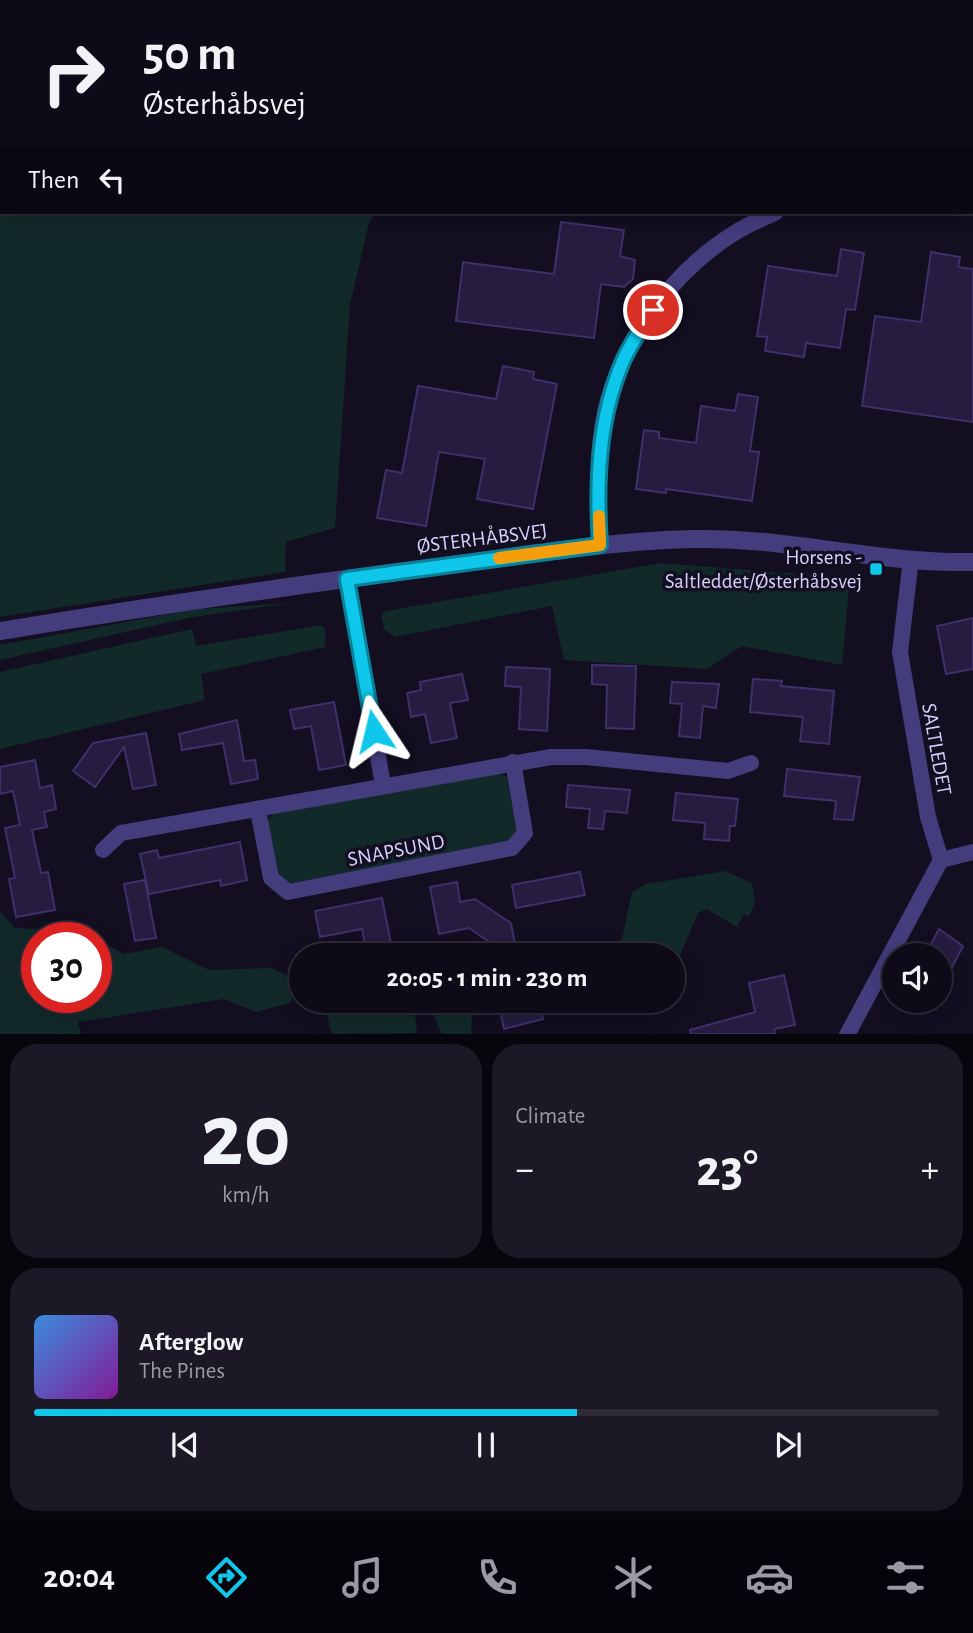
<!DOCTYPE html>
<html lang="en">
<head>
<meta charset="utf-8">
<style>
	:root { --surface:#0e0a18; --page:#1c1825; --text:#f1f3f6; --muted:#9b9aa2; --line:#2e2b37; --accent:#0ec7eb }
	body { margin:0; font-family:"Alegreya Sans",sans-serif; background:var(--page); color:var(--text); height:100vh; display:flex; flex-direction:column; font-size:26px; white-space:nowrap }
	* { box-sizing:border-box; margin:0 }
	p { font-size:23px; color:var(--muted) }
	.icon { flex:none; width:38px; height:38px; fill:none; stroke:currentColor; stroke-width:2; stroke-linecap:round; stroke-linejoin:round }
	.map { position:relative; height:1034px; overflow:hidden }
	.details { display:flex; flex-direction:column; gap:10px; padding:10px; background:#08060d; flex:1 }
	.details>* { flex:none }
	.hud { position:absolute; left:0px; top:0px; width:973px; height:214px; box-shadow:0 4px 18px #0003,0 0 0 2px var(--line); background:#0e0a18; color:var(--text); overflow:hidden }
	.tools { position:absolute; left:882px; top:943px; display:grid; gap:14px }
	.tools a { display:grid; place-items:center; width:70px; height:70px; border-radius:50%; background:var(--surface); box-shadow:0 4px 18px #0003,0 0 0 2px var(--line); font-size:35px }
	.speed { position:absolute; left:21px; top:922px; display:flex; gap:14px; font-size:35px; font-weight:700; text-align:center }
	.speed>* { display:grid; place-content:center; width:91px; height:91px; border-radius:50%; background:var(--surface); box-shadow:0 4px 18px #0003,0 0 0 2px var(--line); line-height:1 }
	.speed .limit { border:10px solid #d22; background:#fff; color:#111 }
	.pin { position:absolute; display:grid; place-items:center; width:60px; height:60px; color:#fff; margin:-30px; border:4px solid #fff; border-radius:50%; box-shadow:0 2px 7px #0007 }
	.me { position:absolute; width:77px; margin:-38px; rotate:350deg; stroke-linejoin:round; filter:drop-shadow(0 0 5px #0008) }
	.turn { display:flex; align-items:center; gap:24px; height:147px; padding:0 28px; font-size:32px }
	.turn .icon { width:91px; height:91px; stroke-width:2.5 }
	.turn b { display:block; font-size:49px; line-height:60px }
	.then { display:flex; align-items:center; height:66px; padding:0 28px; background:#0003; gap:14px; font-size:26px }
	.big { font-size:52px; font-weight:700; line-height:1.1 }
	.details .tile { flex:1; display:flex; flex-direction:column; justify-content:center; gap:10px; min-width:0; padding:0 24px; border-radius:28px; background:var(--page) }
	.details .dial { align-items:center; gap:0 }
	.dial b { font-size:91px; line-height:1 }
	.song { display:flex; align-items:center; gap:21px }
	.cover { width:84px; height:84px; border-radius:10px; background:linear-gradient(135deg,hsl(210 70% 55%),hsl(290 70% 35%)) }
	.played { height:7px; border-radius:4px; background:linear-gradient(90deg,var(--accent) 60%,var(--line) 60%) }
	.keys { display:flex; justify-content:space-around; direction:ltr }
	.heat { display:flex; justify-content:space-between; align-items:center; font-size:38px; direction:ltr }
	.details .tiles { flex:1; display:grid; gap:10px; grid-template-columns:1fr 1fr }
	.tile:last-child { grid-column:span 2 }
	.trip { position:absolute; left:289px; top:943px; width:396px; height:70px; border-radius:35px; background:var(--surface); box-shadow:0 4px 18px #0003,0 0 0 2px var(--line); font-weight:700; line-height:70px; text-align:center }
	.dock { display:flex; height:112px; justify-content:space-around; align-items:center; background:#06040a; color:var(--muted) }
	.dock .icon { width:49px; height:49px }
	.dock .current { color:var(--accent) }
	.dock b { font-size:32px; color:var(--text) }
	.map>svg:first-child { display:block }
	.green { fill:#12292a }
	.building { fill:#251c40; stroke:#3f2f6b; stroke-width:2 }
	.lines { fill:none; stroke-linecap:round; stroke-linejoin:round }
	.minor { stroke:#433c7d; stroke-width:16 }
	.tertiary { stroke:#433c7d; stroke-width:18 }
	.route-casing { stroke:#098199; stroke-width:18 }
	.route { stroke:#0ec7eb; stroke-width:12 }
	.slow { stroke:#f59e0b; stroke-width:12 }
	.poi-dot { fill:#0ec7eb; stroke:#130e20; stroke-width:2.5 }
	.labels { text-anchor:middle; stroke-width:7; stroke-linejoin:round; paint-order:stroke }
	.street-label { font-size:21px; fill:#d8d0fc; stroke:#130e20 }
	.poi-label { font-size:21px; fill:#d8d0fc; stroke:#130e20; text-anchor:end }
</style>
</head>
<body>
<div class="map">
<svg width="973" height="1035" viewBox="0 0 973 1035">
	<rect width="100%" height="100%" fill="#130e20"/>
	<g class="green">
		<polygon points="0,0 601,0 2,2 2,212 377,212 369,223 350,305 335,528 286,542 285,572 0,617"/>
		<polygon points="661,563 850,578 842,665 742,646 707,669 564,660 552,606 395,637 384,629 381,615 385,611"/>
		<polygon points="291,603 193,617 0,660 0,645 196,609"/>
		<polygon points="321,625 325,628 325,647 201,674 205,700 0,749 0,672 192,629 196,646"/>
		<polygon points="496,772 507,777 517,834 512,842 285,884 276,878 266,823 273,813"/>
		<polygon points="725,871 752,883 755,903 749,917 744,914 737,927 707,909 698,913 677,962 672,964 672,956 561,955 616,945 622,939 632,892 646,884"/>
		<polygon points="0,911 15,928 80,931 94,938 37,938 37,998 96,998 96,939 124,954 162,947 209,970 271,968 301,982 301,989 298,988 290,1003 256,1012 224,999 78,1022 81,1034 0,1034"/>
		<polygon points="323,1001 334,1001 339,1010 408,1001 414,1006 417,1033 332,1034"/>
		<polygon points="439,1001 527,1001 472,1016 471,1034 442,1035 434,1015"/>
	</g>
	<g class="building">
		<polygon points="561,222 624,230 620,256 635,260 633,279 624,287 601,284 594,338 456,321 463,262 554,274"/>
		<polygon points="841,249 864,253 855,310 846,309 840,348 806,343 804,357 765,351 767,337 757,336 768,266 837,276"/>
		<polygon points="931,252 960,257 958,267 973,269 973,422 862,406 875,316 921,322"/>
		<polygon points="503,366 534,372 533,379 557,384 533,509 477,499 485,459 439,452 426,526 377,518 386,470 402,473 418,386 496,399"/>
		<polygon points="738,394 758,397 750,451 759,452 752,501 666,489 666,493 636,489 644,430 659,432 659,438 696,443 701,406 735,411"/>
		<polygon points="973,618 973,669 946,674 937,626"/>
		<polygon points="592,665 636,666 634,729 606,728 607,685 592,684"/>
		<polygon points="506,667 550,669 547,731 519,729 521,687 505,686"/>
		<polygon points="462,674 468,700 450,703 457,738 431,743 425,714 411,717 407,693 421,690 420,682"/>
		<polygon points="753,679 782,681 781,686 834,691 829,744 800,741 803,717 750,712"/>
		<polygon points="672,682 719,684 716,708 703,706 700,738 679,736 682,704 670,703"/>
		<polygon points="334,702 346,765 319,770 311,726 294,729 290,710"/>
		<polygon points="237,720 244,761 255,760 258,779 231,784 223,743 182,750 179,734"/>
		<polygon points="146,733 156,785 133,789 124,747 95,787 73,771 93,743"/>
		<polygon points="35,760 40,788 52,785 56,809 44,812 47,827 32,830 41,873 48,872 55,910 16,917 9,879 15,878 5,828 20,825 13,791 0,794 0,767"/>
		<polygon points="787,769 860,777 853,820 834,819 836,801 784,796"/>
		<polygon points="568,785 630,790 627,813 605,811 603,829 588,828 590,809 566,807"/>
		<polygon points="676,793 738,799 735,826 730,826 729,841 704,839 705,823 673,820"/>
		<polygon points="240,842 247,880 221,886 220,880 149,894 140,854 157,850 159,858"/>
		<polygon points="580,872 585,895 516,908 512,885"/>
		<polygon points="145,880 156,938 135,941 124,884"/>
		<polygon points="457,882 460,902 475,899 511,923 516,950 504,952 469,928 439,934 430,887"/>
		<polygon points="382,898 392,949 367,954 362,929 320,937 315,911"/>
		<polygon points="939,929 963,946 940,990 940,956 925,956"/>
		<polygon points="784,975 795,1025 774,1029 775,1034 691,1034 690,1030 755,1012 749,983"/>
		<polygon points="539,1005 543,1019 504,1029 501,1015"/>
	</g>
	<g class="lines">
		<g class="minor">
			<polyline points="971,88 973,77"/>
			<polyline points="971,195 973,196"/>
			<path d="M600,545C598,502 596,455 605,412C621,342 672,272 733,234C746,225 762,219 776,212"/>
			<polyline points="347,579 383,785"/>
			<polyline points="258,810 271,878 288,892 512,848 525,833 513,762"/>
			<polyline points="103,850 121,833 551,757 586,757 728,771 751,763"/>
			<polyline points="941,860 973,852"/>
			<polyline points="847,1035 941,860 928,817 900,652 911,559"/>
		</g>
		<path class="tertiary" d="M0,631C145,607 290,586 435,567C521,556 607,541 693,539C787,537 879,564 973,562"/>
	</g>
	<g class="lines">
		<defs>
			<path id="route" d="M374,731L347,579L600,545C596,483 598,419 623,361C631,343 643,326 653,310"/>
		</defs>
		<use href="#route" class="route-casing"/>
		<use href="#route" class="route"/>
		<polyline class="slow" points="499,558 600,545 599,516"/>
	</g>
	<rect class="poi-dot" x="869" y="562" width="14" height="14" rx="3.5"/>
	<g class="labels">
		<g class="street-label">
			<text transform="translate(482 538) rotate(-7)" y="7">ØSTERHÅBSVEJ</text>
			<text transform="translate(937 749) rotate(80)" y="7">SALTLEDET</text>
			<text transform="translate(396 850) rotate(-11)" y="7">SNAPSUND</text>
		</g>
		<g class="poi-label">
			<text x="862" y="564">Horsens -<tspan x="862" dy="24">Saltleddet/Østerhåbsvej</tspan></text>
		</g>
	</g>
</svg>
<div class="tools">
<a><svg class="icon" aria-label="sound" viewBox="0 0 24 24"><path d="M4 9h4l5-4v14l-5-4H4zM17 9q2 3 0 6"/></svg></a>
</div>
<div class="speed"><div class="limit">30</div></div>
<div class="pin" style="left:653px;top:310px;background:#d93025"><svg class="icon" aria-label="arrive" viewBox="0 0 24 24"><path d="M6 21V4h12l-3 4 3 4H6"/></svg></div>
<svg class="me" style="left:374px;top:731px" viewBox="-20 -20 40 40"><path d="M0-17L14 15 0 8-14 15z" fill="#0ec7eb" stroke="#fff" stroke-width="4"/></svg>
<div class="trip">20:05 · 1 min · 230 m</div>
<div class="hud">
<div class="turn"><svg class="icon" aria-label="right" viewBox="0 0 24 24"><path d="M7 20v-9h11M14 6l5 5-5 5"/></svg><div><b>50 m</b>Østerhåbsvej</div></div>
<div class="then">Then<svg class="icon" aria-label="left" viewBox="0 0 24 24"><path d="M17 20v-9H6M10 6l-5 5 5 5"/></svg></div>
</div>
</div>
<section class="details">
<div class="tiles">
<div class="tile dial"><b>20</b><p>km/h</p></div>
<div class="tile"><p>Climate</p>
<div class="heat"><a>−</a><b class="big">23°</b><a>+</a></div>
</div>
<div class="tile">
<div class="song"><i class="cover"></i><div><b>Afterglow</b><p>The Pines</p></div></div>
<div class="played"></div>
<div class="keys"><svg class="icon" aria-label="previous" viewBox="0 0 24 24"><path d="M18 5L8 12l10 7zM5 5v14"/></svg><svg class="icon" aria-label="pause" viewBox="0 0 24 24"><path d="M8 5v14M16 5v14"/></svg><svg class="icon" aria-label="next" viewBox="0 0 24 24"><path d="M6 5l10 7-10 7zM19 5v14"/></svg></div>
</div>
</div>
</section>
<nav class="dock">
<b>20:04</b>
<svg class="icon current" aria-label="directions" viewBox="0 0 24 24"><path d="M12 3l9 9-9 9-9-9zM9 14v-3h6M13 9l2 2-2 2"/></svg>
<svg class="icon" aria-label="music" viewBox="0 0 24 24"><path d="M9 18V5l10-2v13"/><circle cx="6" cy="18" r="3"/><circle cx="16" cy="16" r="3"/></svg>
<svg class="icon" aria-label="phone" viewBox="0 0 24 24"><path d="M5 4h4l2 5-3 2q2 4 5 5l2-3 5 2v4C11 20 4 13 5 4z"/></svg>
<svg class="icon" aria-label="climate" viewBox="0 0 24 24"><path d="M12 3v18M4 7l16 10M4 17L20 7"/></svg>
<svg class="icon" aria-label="car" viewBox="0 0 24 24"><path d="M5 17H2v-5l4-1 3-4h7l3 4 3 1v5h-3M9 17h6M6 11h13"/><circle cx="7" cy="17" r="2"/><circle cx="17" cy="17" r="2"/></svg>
<svg class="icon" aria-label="filters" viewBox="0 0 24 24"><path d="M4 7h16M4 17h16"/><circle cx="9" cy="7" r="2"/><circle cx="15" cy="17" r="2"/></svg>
</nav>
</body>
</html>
